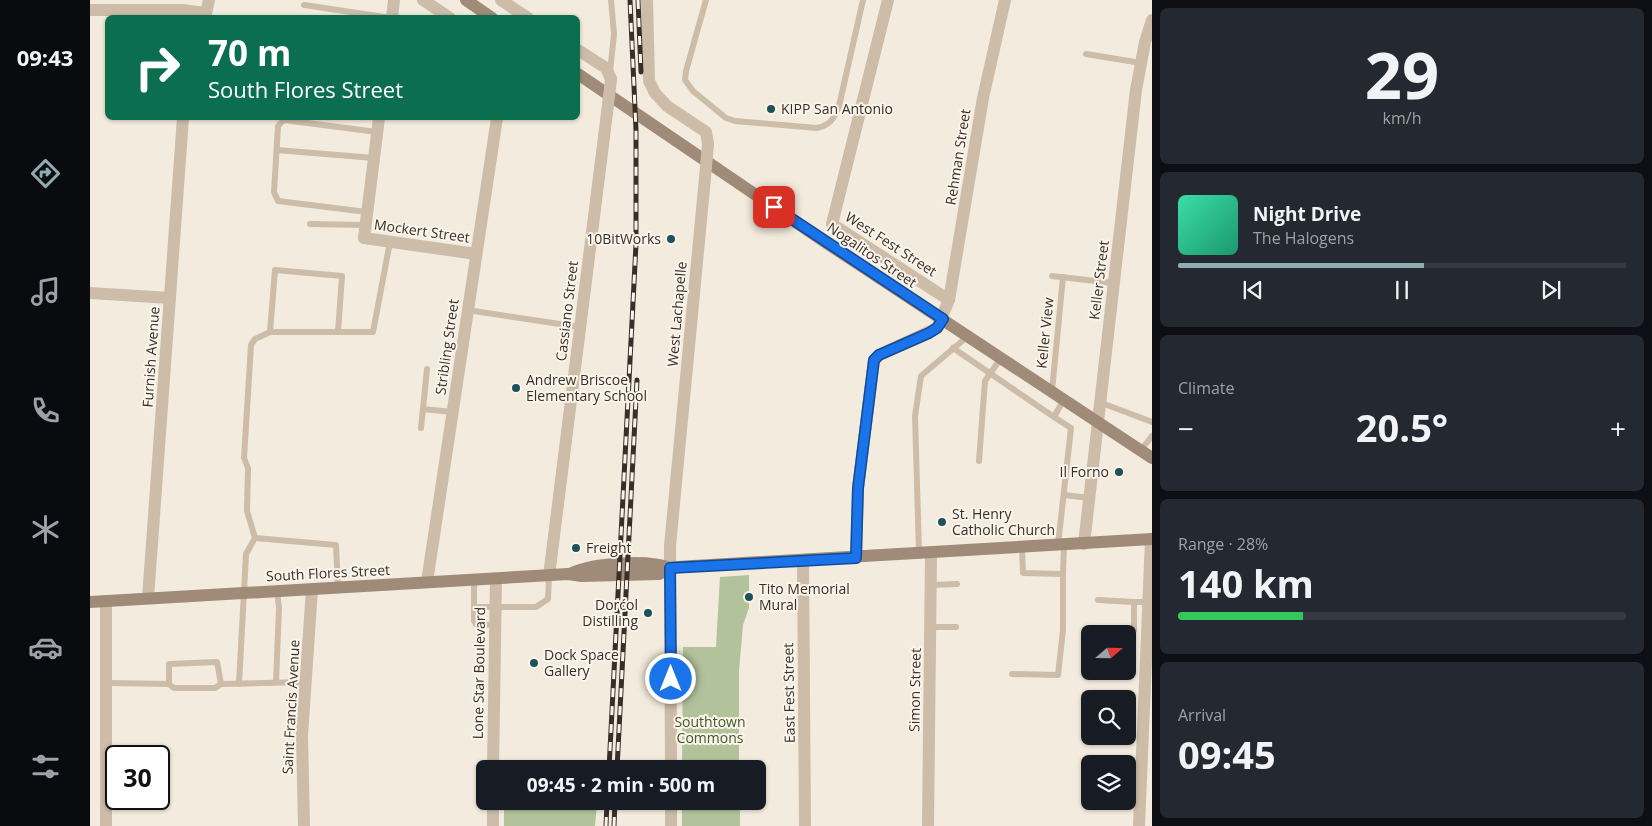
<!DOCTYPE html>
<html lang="en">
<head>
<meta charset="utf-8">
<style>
	:root { --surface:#171b24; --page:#242831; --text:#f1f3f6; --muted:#9ea1a6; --line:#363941; --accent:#92aab1 }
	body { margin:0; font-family:"Open Sans",sans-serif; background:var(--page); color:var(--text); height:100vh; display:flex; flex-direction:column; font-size:19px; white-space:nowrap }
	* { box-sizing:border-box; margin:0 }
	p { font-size:16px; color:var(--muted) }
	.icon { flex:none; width:28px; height:28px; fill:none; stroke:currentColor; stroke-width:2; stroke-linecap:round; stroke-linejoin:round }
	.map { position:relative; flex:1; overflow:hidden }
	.panel { display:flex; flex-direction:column; gap:8px; padding:8px; background:#0d0f14; width:500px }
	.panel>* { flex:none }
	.guide { position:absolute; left:15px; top:15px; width:475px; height:105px; border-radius:8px; box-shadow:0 1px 4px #0004; background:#0b6e4f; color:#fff; overflow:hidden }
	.needle { width:32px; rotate:70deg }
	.fabs { position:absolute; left:991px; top:625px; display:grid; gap:10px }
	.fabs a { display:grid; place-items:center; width:55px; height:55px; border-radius:8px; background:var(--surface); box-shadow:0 1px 4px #0004; font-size:25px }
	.speed { position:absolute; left:15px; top:745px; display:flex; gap:10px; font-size:25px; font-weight:700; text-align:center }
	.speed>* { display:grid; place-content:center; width:65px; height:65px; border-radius:50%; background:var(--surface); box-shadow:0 1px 4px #0004; line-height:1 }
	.speed .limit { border:2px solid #111; border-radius:8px; background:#fff; color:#111 }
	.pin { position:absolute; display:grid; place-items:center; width:42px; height:42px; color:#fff; margin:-21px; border-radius:10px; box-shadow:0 2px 8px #0006 }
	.me { position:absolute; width:55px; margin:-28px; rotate:0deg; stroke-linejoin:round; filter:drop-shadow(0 0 4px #0008) }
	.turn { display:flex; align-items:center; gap:18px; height:105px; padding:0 20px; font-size:22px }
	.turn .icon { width:65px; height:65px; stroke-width:2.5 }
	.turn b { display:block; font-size:35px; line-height:42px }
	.big { font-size:38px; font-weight:700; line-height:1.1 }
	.panel .widget { flex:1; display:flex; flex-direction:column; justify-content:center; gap:8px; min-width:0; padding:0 18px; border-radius:8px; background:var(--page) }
	.panel .dial { align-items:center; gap:0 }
	.dial b { font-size:65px; line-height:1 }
	.song { display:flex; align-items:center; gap:15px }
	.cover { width:60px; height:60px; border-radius:8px; background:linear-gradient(135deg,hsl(160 70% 55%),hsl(160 70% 35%)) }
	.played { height:5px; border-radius:2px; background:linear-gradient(90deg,var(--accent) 55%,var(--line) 55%) }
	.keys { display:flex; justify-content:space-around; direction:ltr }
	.heat { display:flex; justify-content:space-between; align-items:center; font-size:28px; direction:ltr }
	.charge { height:8px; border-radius:4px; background:linear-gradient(90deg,#34c759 28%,var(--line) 0) }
	.trip { position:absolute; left:386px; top:760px; width:290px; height:50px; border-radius:8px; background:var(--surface); box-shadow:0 1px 4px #0004; font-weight:700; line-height:50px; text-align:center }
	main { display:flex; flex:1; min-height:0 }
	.menu { display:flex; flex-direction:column; width:90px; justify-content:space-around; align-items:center; background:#090b0e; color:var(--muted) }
	.menu .icon { width:35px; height:35px }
	.menu .on { color:var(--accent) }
	.menu b { font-size:22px; color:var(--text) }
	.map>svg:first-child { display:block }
	.green { fill:#b2c39c }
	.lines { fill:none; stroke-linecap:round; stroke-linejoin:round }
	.lane { stroke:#ccbca8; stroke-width:6 }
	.street { stroke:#ccbca8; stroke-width:12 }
	.secondary { stroke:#a08b79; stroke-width:12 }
	.rail-casing { stroke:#392f29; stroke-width:5 }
	.rail { stroke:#faf4ea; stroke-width:3; stroke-dasharray:9; stroke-linecap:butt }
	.street-bridge { stroke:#ccbca8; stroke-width:12 }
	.route-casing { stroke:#114b97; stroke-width:12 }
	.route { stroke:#1a73e8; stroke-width:9 }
	.poi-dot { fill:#1d515c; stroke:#faf4ea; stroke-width:2 }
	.labels { text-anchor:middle; stroke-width:4; stroke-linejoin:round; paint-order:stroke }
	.poi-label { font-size:14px; fill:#392f29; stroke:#faf4ea; text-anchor:start }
	.street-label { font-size:14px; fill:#392f29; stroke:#faf4ea }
	.park-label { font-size:14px; fill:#43582c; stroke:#faf4ea }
</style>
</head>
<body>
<main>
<nav class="menu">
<b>09:43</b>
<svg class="icon on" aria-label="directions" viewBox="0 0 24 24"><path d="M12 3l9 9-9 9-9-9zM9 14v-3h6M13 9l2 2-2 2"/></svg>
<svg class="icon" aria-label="music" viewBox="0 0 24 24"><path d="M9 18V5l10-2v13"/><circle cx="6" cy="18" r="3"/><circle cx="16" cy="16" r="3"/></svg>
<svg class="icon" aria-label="phone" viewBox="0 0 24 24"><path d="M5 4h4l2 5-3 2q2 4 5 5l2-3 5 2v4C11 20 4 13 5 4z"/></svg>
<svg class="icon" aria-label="climate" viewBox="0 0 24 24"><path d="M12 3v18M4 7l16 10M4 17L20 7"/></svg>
<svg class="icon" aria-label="car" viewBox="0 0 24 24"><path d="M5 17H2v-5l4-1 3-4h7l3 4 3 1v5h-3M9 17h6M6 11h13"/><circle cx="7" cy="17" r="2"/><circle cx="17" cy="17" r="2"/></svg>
<svg class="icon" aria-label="filters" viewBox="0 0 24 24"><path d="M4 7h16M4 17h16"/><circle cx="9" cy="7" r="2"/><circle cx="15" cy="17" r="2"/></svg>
</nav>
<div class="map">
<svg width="1062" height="826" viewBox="0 0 1062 826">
	<rect width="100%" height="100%" fill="#f3ebdd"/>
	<g class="green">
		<polygon points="659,575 659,608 653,625 649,671 649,769 592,769 593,647 626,647 630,577"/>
		<polygon points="414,801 503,803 507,804 505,826 414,826"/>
		<rect x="592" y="801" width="58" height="25"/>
	</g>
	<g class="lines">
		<g class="lane">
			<path d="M616,0L596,71L595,80L603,91L636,118L645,121L727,128C741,125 744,118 749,106L773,0"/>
			<polyline points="214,5 301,18"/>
			<polyline points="996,54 1051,63"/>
			<polyline points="520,72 524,34 521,0"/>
			<polyline points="187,150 284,158"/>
			<polyline points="277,212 188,201 184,192 188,126 194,120 287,132"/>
			<polyline points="220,224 275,225"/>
			<polyline points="962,276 1023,283"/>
			<polyline points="377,310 490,327"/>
			<polyline points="180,332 165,339 161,345 154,458 158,468 157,511 165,538 246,545 248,588"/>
			<polyline points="248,332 252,276 185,270 180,332 283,332 300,242"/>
			<polyline points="863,348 964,417 974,399"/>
			<polyline points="337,369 333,409 362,412"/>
			<polyline points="962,391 973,277"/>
			<polyline points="1009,402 1062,422"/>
			<polyline points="964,417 981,428 968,545"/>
			<polyline points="331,428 333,409"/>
			<polyline points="1051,450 1062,436"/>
			<polyline points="889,461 895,381 911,358"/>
			<polyline points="974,495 999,498"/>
			<polyline points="932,548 933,573 973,574 974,546"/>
			<polyline points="829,553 825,416 831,376 878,336"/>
			<polyline points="384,580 384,621 386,624 405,625"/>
			<polyline points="841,585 867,584"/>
			<polyline points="1008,600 1044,602"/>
			<polyline points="384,607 446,607 458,599 459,576"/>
			<polyline points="840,627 866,627"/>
			<polyline points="1009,630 1044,630 1044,602 1058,602"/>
			<polyline points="922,674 968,675 973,630 973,574"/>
			<polyline points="186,682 189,608 187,591"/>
			<polyline points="16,683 79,684"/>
			<polyline points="131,684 125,688 84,688 79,684 79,664 127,662 131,684 216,682"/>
			<polyline points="149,684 156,554 165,538"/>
		</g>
		<g class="street">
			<polyline points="333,0 360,18"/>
			<polyline points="411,0 438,18"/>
			<polyline points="557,0 559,81 565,93 577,106 616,132 618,144"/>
			<polyline points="798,0 742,224 859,300"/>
			<polyline points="0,10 92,10 116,13"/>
			<polyline points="115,18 119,0"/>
			<polyline points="302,18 304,0"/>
			<polyline points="488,50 516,68 521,79"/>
			<polyline points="289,118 274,238 386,254"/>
			<polyline points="0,293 80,298"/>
			<polyline points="994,544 1046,90 1055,42 1062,20"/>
			<polyline points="766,558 768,488 784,360 789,355 847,328 859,300 893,98 915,0"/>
			<polyline points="713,560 715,826"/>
			<polyline points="459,576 517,113"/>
			<polyline points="337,582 407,118"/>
			<polyline points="58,598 93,118"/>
			<polyline points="403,769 406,579"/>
			<polyline points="581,769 580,546 615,178"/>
			<polyline points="581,801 581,826"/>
			<polyline points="16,826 16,601"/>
			<polyline points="214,826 212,735 222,589"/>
			<polyline points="403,826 403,801"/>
			<polyline points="838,826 841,553"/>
			<polyline points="1049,826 1061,539"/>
		</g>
		<g class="secondary">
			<polyline points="376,0 402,18"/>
			<polyline points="488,74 738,244 1062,458"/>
			<path d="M482,573C503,563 558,559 580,568"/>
			<polyline points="0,602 478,574 492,576 569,574 580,568 587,567 1062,539"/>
		</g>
		<defs>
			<g id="rail">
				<polyline points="548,0 551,72"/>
				<polyline points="519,769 546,244 546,130 540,0"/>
				<polyline points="527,769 547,380"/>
				<polyline points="516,826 517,801"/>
				<polyline points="524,826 525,801"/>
			</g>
		</defs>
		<use href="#rail" class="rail-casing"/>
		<use href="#rail" class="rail"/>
		<g class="street-bridge">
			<polyline points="517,113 521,79"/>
			<polyline points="615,178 618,144"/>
		</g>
	</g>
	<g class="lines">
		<defs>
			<polyline id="route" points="581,679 580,568 766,558 768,488 784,360 789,355 839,333 847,328 853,319 684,207"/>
		</defs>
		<use href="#route" class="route-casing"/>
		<use href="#route" class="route"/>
	</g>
	<g class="poi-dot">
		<circle cx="681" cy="109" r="5"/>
		<circle cx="581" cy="239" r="5"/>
		<circle cx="426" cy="388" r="5"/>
		<circle cx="1029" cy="472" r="5"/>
		<circle cx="852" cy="522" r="5"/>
		<circle cx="486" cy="548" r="5"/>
		<circle cx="659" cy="597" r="5"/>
		<circle cx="558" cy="613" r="5"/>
		<circle cx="444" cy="663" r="5"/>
	</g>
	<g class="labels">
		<g class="poi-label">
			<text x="691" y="114">KIPP San Antonio</text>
			<text x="571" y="244" text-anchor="end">10BitWorks</text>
			<text x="436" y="385">Andrew Briscoe<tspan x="436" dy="16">Elementary School</tspan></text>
			<text x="1019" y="477" text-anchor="end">Il Forno</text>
			<text x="862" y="519">St. Henry<tspan x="862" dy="16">Catholic Church</tspan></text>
			<text x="496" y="553">Freight</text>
			<text x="669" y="594">Tito Memorial<tspan x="669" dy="16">Mural</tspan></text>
			<text x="548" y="610" text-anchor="end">Dorćol<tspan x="548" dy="16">Distilling</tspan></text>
			<text x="454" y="660">Dock Space<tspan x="454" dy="16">Gallery</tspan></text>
		</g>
		<g class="street-label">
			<text transform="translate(868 157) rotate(-81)" y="5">Rehman Street</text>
			<text transform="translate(332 231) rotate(8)" y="5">Mockert Street</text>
			<text transform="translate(801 244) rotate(33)" y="5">West Fest Street</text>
			<text transform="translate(782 255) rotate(34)" y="5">Nogalitos Street</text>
			<text transform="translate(1009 280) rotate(-83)" y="5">Keller Street</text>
			<text transform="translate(477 311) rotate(-83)" y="5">Cassiano Street</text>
			<text transform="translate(587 314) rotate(-85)" y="5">West Lachapelle</text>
			<text transform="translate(955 333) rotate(-84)" y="5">Keller View</text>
			<text transform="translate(357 347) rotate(-82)" y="5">Stribling Street</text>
			<text transform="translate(61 357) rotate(-86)" y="5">Furnish Avenue</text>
			<text transform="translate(238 573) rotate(-3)" y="5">South Flores Street</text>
			<text transform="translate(389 673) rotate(-89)" y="5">Lone Star Boulevard</text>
			<text transform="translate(825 690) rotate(-89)" y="5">Simon Street</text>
			<text transform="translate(699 693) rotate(-91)" y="5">East Fest Street</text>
			<text transform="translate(201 707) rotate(-87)" y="5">Saint Francis Avenue</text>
		</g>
		<g class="park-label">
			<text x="620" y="727">Southtown<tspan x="620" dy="16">Commons</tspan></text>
		</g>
	</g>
</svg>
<div class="fabs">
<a><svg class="needle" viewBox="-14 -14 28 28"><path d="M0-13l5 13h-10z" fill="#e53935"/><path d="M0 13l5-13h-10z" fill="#9ea1a6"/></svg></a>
<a><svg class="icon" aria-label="search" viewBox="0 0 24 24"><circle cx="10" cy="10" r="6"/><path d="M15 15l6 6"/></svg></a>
<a><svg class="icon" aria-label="layers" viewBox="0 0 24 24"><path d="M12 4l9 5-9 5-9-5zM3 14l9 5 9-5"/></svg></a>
</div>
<div class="speed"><div class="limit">30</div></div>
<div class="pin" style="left:684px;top:207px;background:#d93025"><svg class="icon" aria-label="arrive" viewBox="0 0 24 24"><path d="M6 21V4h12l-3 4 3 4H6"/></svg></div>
<svg class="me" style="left:581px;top:679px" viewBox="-20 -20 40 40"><circle r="17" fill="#1a73e8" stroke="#fff" stroke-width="3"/><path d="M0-11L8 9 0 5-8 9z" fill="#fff"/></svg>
<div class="trip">09:45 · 2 min · 500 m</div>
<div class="guide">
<div class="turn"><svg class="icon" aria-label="right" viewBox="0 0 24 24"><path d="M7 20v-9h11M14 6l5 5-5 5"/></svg><div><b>70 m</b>South Flores Street</div></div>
</div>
</div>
<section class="panel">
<div class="widget dial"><b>29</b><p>km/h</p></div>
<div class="widget">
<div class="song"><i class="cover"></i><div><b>Night Drive</b><p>The Halogens</p></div></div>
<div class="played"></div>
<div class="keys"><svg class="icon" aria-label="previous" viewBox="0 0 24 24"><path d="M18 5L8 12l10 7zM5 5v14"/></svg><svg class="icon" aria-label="pause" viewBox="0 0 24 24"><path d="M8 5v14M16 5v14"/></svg><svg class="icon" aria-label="next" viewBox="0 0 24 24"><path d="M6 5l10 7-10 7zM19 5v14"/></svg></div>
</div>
<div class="widget"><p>Climate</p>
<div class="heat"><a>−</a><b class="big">20.5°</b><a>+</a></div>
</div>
<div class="widget"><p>Range · 28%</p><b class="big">140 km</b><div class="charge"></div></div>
<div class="widget"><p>Arrival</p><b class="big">09:45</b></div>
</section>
</main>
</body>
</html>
